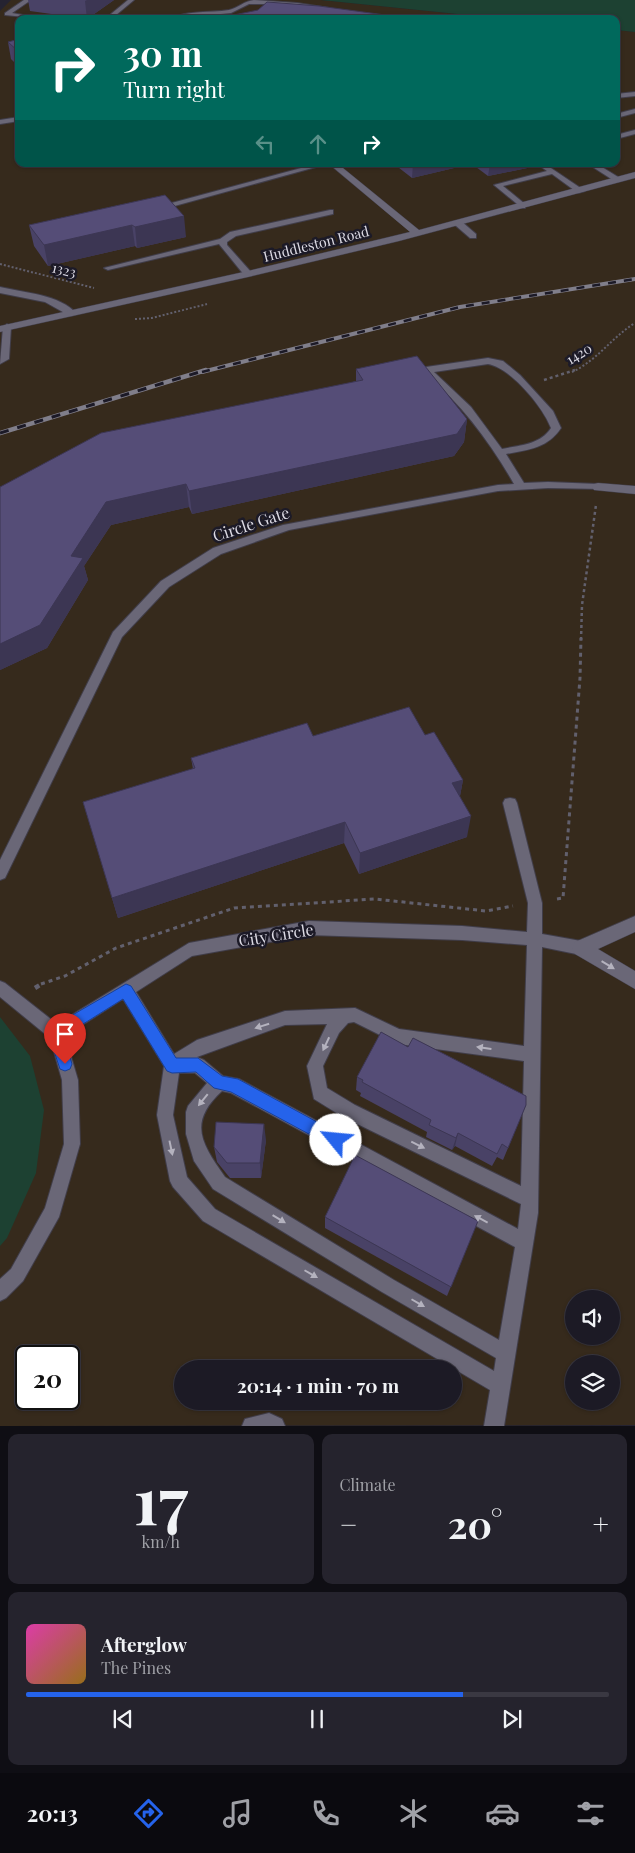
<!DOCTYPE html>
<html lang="en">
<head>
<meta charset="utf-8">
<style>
	:root { --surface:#1c1a25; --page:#25232d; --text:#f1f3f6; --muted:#a0a1a7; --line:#3a3842; --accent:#2563eb }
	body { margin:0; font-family:"Playfair Display",serif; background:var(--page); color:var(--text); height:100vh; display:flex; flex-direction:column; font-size:19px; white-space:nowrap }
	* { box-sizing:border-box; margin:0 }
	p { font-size:16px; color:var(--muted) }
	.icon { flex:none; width:28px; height:28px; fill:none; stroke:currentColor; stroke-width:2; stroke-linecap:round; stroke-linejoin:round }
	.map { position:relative; height:1426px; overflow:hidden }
	.drawer { display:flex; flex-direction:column; gap:8px; padding:8px; background:#0f0e14; flex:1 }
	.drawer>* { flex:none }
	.guide { position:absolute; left:15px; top:15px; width:605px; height:152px; border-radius:10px; box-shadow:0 1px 4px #0004,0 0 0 1px var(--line); background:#00695c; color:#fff; overflow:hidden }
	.buttons { position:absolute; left:565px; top:1290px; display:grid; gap:10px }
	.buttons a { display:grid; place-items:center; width:55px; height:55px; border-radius:50%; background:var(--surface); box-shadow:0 1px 4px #0004,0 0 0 1px var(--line); font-size:25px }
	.speed { position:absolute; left:15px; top:1345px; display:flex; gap:10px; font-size:25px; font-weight:700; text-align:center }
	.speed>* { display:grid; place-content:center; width:65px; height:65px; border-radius:50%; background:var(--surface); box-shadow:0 1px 4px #0004,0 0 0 1px var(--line); line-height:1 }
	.speed .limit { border:2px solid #111; border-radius:8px; background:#fff; color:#111 }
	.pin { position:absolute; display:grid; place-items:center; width:42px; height:42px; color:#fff; margin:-51px -21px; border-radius:50% 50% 50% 0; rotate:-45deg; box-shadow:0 0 5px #0007 }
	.pin .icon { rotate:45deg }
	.me { position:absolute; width:55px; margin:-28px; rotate:298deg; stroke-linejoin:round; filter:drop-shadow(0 0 4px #0008) }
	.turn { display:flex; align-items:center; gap:18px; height:105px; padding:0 25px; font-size:22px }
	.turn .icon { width:65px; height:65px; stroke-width:2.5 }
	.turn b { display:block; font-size:35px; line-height:42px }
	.lanes { display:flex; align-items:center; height:48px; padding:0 25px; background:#0003; justify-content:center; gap:25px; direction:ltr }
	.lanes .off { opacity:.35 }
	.big { font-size:38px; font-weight:700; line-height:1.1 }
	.drawer .card { flex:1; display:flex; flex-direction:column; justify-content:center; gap:8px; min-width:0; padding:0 18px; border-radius:10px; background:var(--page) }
	.drawer .dial { align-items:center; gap:0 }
	.dial b { font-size:65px; line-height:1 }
	.song { display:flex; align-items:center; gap:15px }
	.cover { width:60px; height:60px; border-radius:8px; background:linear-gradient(135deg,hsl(320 70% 55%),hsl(40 70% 35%)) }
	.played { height:5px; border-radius:2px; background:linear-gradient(90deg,var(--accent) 75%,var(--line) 75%) }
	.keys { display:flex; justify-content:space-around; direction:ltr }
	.heat { display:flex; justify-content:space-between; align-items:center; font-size:28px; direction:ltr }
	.drawer .tiles { flex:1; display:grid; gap:8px; grid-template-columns:1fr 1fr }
	.card:last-child { grid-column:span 2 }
	.trip { position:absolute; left:174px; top:1360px; width:288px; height:50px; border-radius:25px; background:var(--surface); box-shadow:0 1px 4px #0004,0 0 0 1px var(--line); font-weight:700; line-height:50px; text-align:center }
	.menu { display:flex; height:80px; justify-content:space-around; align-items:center; background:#0b0a0f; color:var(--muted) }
	.menu .icon { width:35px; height:35px }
	.menu .on { color:var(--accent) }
	.menu b { font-size:22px; color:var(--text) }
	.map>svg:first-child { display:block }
	.industrial { fill:#362a1c; fill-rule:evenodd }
	.green { fill:#1d4132 }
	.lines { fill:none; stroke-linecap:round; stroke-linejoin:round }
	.service-casing { stroke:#403d49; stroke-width:2 }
	.minor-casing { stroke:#403d49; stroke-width:1 }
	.path-far3 { stroke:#62606d; stroke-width:2; stroke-dasharray:2 2; stroke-linecap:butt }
	.path-far2 { stroke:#62606d; stroke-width:2.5; stroke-dasharray:3 3; stroke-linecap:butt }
	.path-far1 { stroke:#62606d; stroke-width:3; stroke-dasharray:4 4; stroke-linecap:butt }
	.path { stroke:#62606d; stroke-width:4.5; stroke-dasharray:5 5; stroke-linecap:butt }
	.service { fill:#6a6777; fill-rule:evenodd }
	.minor { fill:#6a6777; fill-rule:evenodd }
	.rail-far1-casing { stroke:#807e8a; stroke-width:4 }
	.rail-casing { stroke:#807e8a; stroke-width:4.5 }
	.rail-far1 { stroke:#1c1a27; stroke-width:2.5; stroke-dasharray:8; stroke-linecap:butt }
	.rail { stroke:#1c1a27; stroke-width:3; stroke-dasharray:9; stroke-linecap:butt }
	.wall { fill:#494266 }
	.shaded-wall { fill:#3c3653 }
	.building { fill:#554d77; stroke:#3c3653 }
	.oneway { fill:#b4b2be }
	.route { fill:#2563eb; stroke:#184099 }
	.labels { text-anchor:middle; stroke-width:5; stroke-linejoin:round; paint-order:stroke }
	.far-street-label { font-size:14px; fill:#dcdae4; stroke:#1c1a27 }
	.street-label { font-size:16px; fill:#dcdae4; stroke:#1c1a27 }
</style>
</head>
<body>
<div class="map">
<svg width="635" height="1426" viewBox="0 0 635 1426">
	<rect width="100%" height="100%" fill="#252331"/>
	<path class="industrial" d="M11,0H321L506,19H19V164H616V30L635,32V1425L0,1426V11ZM574,1299H611V1336H574ZM26,1356H69V1399H26ZM574,1364H611V1401H574ZM182,1369H452V1401H182Z"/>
	<g class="green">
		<polygon points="321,0 635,0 635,32 616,30 616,19 506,19"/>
		<polygon points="0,1017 30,1056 44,1110 36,1173 7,1238 0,1246"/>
	</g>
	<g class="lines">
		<defs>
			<g id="service">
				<polygon points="24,0 31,0 12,13 45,19 5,15 5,13"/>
				<polygon points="128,0 134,0 116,15 118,19 112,19 111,14"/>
				<path d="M254,0L297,3L329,8L326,10L276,4H249L231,13L170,19C188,10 210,13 229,10C238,8 244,1 254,0Z"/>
				<polygon points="635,92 635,96 616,98 616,94"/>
				<polygon points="635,109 635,113 616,118 616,114"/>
				<polygon points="19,117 19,121 0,124 0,120"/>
				<polygon points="635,130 635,134 616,139 616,135"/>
				<polygon points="316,164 327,164 160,210 153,208"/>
				<polygon points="537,164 545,164 585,191 578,193 552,174 503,186 525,204 525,208 522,208 494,185 547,171"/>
				<polygon points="588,164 597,164 623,180 616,182"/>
				<polygon points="330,210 333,210 333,214 236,236 227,242 227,245 251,272 251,276 245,276 219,244 108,270 104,268 220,239 230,232"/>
				<polygon points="455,221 461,221 476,234 476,238 470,238 455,225"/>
				<path d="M0,287C25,293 59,294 77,314L70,316L45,302L0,293Z"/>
				<polygon points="7,324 11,327 9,359 0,364 3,327"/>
				<path d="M488,358L503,361L520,375L553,411L561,428C548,448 528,450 506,454L524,483L548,482L598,484L602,485L603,487L602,489L548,488L498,491L289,530L221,554L169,587L122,637L5,878L0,880V860L113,632L161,581L213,548L283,525L498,485L514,484C490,442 462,404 424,373L416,375L411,372L426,367ZM488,364C511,368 543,407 551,428C540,445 520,445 502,449L471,407L434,372Z"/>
				<path d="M510,798L515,799L517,803L542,903V934L581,941L586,943L588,948L586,953L581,955L542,947L538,1213L504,1426H484L490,1390L203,1221L173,1187L170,1181L157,1115L164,1066L123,999L65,1036L78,1080L80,1144L59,1217L23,1281L6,1298L0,1301V1279L11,1269L45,1208L64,1144L62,1080L50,1038L0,997V981L5,983L57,1024L189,943L309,921L462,926L527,932L528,903L503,803L505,799ZM309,935L462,940L527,945L524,1046L399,1029L355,1008L285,1011L197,1040L174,1054L136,992L192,956ZM354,1022L398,1044L524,1061L521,1186L355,1105L327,1088L323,1066L339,1033L348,1023ZM327,1024L307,1066L314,1099L343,1117L521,1204L518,1229L239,1079L223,1076L204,1060L197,1057L285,1025ZM179,1073H195L207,1083L188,1106L186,1112V1134L194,1161L213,1189L382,1292L496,1358L494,1371L215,1209L187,1177L173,1115ZM222,1091L231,1093L515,1247L499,1340L394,1280L225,1177C202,1144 187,1123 222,1091Z"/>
				<polygon points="269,1413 282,1419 285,1426 242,1426 245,1419"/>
			</g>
			<g id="minor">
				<polygon points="184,14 187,16 187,19 180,19"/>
				<polygon points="329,164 338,164 419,230 635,172 635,178 399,241 248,277 0,332 0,326 248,271 410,232"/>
				<polygon points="598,483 635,486 635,494 594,490 592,487 594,484"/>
				<polygon points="635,916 635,932 598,949 635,971 635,989 575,954 572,948 575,942"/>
			</g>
		</defs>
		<use href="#service" class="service-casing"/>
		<use href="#minor" class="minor-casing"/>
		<g class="path-far3">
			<polyline points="0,264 94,288"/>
			<polyline points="135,319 152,318 207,304"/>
			<path d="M572,372C598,360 612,337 635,323"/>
		</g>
		<g class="path-far2">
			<polyline points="544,380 575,370"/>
			<polyline points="581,640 582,605 596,505"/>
		</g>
		<g class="path-far1">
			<polyline points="557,899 563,898 580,678 581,638"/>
			<polyline points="41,984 65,976 116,948 234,908 375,899 486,911 513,906"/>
		</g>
		<polyline class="path" points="35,988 43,983"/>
		<use href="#service" class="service"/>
		<use href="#minor" class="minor"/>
		<defs>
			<polyline id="rail-far1" points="202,372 460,307 635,279"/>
			<polyline id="rail" points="0,433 206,370"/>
		</defs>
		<use href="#rail-far1" class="rail-far1-casing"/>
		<use href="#rail" class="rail-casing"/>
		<use href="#rail-far1" class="rail-far1"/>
		<use href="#rail" class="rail"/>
	</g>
	<g class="wall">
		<polygon points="28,0 114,0 87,19 30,11"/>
		<polygon points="19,39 19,67 11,59 8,42"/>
		<polygon points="394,164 471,164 412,178"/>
		<polygon points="472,164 537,164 537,166 488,176"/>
		<polygon points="165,195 186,237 137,248 135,246 48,266 34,246 29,225"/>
		<polygon points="356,369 467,419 464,442 454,456 192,514 189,507 111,525 84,566 88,580 47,648 0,670 0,487 356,381"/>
		<polygon points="425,735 463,780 460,796 467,837 359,874 344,843 118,918 83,802 193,769 191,758 313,736"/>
		<polygon points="408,1047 526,1105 503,1160 497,1157 492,1166 455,1146 452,1150 426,1137 427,1132 360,1096 361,1093 356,1090 357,1077"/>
		<polygon points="266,1140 261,1178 230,1178 217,1162 214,1147"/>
		<polygon points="325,1217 478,1221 447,1296 325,1228"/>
	</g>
	<g class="shaded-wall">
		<polygon points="87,0 114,0 87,19 85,1"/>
		<polygon points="413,164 471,164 412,178"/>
		<polygon points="490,164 537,164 537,166 488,176"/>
		<polygon points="184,216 186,237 137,248 135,227"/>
		<polygon points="132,225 135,246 48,266 44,245"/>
		<polygon points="467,419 464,442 454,456 192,514 189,491"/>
		<polygon points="186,484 189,507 111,525 84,566 88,580 47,648 0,670 0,644 71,556 106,502"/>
		<polygon points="463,780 459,801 452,783"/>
		<polygon points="471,816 467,837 359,874 360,853"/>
		<polygon points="345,822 344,843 118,918 112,898"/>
		<polygon points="264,1124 266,1140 261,1178 260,1163"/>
		<polygon points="458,1133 455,1146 452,1150 456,1138"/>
	</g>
	<g class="building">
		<polygon points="267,2 319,6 415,19 220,19 219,18 258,10"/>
		<polygon points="19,39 19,52 8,42"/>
		<polygon points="165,195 184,216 135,227 132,225 44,245 29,225"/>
		<polygon points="417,356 467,419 457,434 189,491 186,484 106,502 71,556 83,558 40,625 0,644 0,487 101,433 363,380 356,369"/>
		<polygon points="409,707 425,735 434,732 463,780 452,783 471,816 360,853 345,822 112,898 83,802 195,768 191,758 307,723 313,736"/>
		<polygon points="381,1032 408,1047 413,1038 526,1096 526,1105 508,1148 502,1144 497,1154 458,1133 456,1138 429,1125 431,1120 362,1082 363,1080 357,1077"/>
		<polygon points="216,1122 264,1124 260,1163 227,1163 214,1147"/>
		<polygon points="355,1155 478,1221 451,1287 325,1217"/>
	</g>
	<defs><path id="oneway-solid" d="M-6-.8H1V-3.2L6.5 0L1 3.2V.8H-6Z" transform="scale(1.25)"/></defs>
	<g class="oneway">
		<use href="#oneway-solid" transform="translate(608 965) rotate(31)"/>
		<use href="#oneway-solid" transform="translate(262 1026) rotate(162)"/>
		<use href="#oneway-solid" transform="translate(326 1044) rotate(115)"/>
		<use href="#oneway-solid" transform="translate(484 1048) rotate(-172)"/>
		<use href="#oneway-solid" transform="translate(203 1100) rotate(129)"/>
		<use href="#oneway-solid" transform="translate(418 1145) rotate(26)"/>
		<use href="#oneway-solid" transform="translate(171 1148) rotate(78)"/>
		<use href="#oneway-solid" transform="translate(279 1219) rotate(31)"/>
		<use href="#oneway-solid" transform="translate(481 1219) rotate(-152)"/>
		<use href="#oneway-solid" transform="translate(311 1274) rotate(30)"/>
		<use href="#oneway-solid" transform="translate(418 1303) rotate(30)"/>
	</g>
	<polygon class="route" points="126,984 131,986 176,1058 198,1058 222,1076 238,1079 341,1135 343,1140 341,1146 336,1148 331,1146 231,1092 214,1088 196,1072 172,1073 167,1071 123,999 64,1036 72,1064 70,1069 65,1071 60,1069 48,1033 50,1028"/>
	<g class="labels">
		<g class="far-street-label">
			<text transform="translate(316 244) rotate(-14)" y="5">Huddleston Road</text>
			<text transform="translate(64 270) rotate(14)" y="5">1323</text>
			<text transform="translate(579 354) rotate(-31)" y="5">1420</text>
		</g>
		<g class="street-label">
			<text transform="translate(251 524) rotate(-18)" y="6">Circle Gate</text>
			<text transform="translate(276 935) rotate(-9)" y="6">City Circle</text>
		</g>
	</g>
</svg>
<div class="buttons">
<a><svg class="icon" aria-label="sound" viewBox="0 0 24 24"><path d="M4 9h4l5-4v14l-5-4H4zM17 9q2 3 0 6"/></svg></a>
<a><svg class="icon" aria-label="layers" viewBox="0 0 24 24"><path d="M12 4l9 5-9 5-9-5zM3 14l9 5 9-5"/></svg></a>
</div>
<div class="speed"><div class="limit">20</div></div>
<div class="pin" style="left:65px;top:1064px;background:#d93025"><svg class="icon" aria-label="arrive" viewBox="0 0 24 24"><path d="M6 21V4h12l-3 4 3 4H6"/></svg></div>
<svg class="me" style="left:336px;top:1140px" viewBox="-20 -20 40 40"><circle r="19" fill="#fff"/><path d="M0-13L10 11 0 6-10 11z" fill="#2563eb"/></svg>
<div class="trip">20:14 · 1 min · 70 m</div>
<div class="guide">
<div class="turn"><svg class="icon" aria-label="right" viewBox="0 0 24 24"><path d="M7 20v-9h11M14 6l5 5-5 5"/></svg><div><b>30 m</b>Turn right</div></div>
<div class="lanes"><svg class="icon off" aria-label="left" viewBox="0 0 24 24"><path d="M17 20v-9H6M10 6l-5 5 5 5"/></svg><svg class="icon off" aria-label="ahead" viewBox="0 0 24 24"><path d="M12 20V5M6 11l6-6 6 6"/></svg><svg class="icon" aria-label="right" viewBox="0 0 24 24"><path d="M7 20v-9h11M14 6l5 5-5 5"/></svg></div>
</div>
</div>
<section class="drawer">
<div class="tiles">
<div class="card dial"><b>17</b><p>km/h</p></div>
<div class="card"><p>Climate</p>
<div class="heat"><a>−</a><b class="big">20°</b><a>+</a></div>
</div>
<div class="card">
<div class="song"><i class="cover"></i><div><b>Afterglow</b><p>The Pines</p></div></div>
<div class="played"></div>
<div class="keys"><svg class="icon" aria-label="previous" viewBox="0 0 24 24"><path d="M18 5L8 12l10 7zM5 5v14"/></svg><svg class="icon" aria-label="pause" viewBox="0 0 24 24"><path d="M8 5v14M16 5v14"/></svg><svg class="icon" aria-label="next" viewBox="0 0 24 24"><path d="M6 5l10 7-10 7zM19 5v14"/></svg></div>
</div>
</div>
</section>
<nav class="menu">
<b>20:13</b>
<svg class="icon on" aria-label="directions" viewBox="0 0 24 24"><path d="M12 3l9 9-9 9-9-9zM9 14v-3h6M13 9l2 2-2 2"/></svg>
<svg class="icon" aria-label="music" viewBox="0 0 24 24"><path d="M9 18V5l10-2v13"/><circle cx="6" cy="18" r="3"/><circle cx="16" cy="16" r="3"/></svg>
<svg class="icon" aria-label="phone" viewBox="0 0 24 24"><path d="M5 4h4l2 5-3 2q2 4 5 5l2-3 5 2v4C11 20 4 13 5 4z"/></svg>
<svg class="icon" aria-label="climate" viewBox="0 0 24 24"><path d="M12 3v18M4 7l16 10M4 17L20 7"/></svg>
<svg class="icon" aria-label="car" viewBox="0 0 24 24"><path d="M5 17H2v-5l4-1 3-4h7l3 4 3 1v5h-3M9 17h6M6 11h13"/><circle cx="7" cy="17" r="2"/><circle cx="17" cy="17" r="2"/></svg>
<svg class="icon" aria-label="filters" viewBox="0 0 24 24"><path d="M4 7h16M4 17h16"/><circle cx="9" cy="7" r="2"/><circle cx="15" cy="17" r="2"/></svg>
</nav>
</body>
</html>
